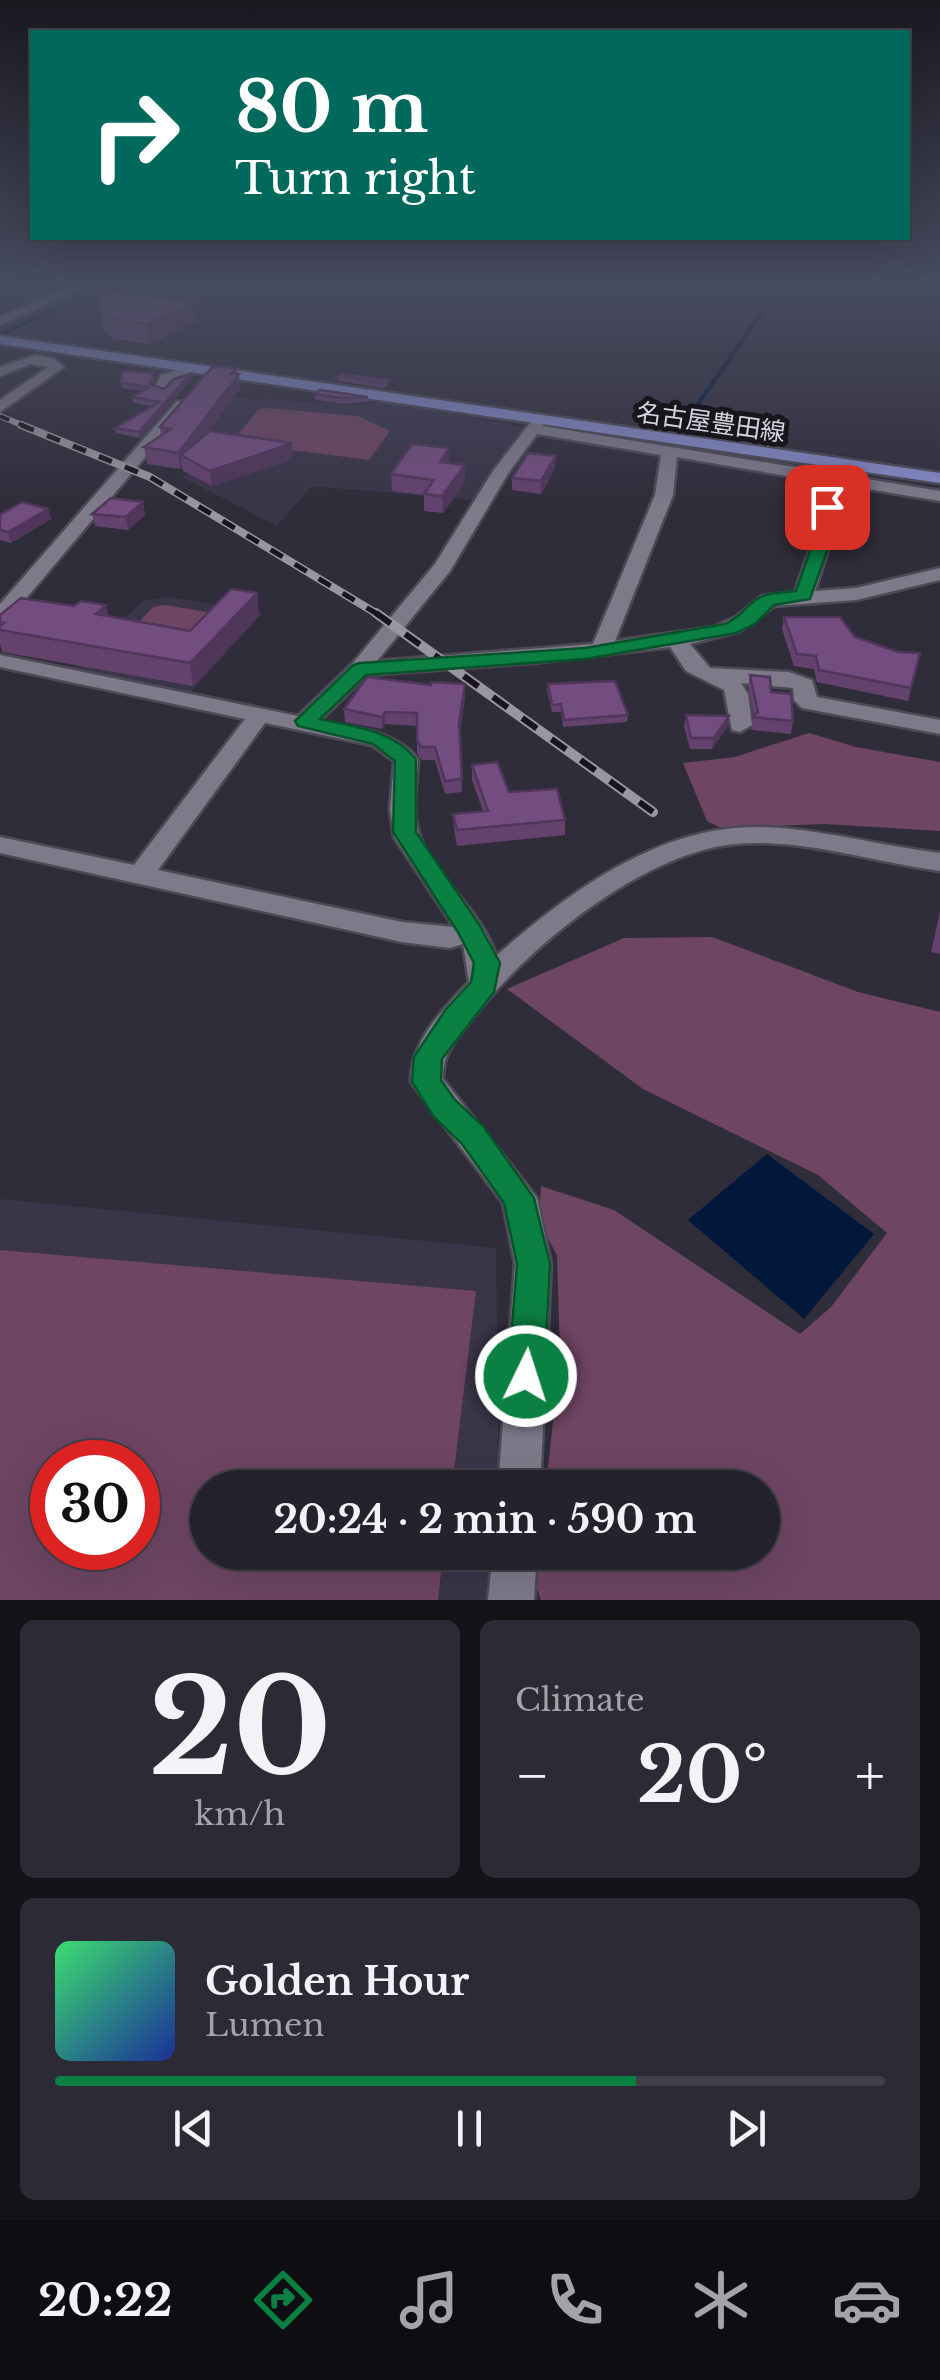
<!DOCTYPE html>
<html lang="en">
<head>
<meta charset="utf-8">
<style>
	:root { --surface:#24222c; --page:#2c2a34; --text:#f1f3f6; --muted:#a3a4a9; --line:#413f48; --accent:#0b8043 }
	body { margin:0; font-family:"Libre Baskerville","Noto Sans JP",serif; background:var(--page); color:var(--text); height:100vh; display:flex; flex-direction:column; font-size:38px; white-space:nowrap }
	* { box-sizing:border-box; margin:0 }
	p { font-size:32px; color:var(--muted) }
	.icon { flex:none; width:55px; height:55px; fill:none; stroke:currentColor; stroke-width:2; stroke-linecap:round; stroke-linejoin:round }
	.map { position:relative; height:1600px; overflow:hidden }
	.drawer { display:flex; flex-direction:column; gap:20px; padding:20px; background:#141318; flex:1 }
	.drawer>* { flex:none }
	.hud { position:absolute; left:30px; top:30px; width:880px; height:210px; border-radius:0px; box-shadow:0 10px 40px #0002,0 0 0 2px var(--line); background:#00695c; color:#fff; overflow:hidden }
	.speed { position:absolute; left:30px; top:1440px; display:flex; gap:20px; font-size:50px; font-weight:700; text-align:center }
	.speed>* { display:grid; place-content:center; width:130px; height:130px; border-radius:50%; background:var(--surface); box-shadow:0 10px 40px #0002,0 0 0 2px var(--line); line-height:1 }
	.speed .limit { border:15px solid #d22; background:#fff; color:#111 }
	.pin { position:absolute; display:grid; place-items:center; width:85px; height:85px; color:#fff; margin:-42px; border-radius:20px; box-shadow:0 5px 15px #0006 }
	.me { position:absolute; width:110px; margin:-55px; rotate:4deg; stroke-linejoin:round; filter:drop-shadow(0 0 8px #0008) }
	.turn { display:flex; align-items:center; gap:35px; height:210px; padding:0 40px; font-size:45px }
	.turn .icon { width:130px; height:130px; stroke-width:2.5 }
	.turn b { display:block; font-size:70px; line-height:85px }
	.big { font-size:75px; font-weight:700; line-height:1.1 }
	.drawer .card { flex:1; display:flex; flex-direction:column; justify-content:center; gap:15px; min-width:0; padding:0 35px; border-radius:15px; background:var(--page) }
	.drawer .dial { align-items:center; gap:0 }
	.dial b { font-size:130px; line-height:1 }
	.song { display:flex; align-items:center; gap:30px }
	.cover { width:120px; height:120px; border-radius:15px; background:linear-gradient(135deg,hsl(140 70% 55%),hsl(230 70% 35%)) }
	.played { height:10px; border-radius:5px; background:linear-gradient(90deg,var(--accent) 70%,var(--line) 70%) }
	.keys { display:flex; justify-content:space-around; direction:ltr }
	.heat { display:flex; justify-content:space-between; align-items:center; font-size:55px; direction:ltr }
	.drawer .tiles { flex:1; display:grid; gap:20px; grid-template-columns:1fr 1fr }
	.card:last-child { grid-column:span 2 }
	.trip { position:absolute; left:190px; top:1470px; width:590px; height:100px; border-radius:50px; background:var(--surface); box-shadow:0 10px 40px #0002,0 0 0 2px var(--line); font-weight:700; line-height:100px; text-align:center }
	.dock { display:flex; height:160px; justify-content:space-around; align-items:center; background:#0e0e12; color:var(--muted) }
	.dock .icon { width:70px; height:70px }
	.dock .active { color:var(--accent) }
	.dock b { font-size:45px; color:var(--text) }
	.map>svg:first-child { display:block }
	.built { fill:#3a3549; fill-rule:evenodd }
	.green { fill:#6e4563; fill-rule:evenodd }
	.water { fill:#01183a }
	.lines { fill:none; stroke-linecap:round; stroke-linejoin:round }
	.stream-far1 { stroke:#01183a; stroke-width:4 }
	.stream { stroke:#01183a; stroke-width:5 }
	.minor-casing { stroke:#4d4a55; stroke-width:5 }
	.major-casing { stroke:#4d4a55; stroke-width:5 }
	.minor { fill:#7e7a8a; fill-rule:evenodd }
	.major { fill:#858ac8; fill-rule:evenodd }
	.rail-far2-casing { stroke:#9896a0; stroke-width:6 }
	.rail-far1-casing { stroke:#9896a0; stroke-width:8 }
	.rail-casing { stroke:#9896a0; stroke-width:10 }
	.rail-far2 { stroke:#18161c; stroke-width:4; stroke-dasharray:10; stroke-linecap:butt }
	.rail-far1 { stroke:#18161c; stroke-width:5; stroke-dasharray:14; stroke-linecap:butt }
	.rail { stroke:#18161c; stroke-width:6; stroke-dasharray:18; stroke-linecap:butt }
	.wall { fill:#63426e }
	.shaded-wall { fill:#50365a }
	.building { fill:#734d80; stroke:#50365a; stroke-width:2.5 }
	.route { fill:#0b8043; stroke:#07532c; stroke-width:2.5 }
	.labels { text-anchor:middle; stroke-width:10; stroke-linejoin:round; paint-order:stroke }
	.far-street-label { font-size:25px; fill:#d5d3dc; stroke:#18161c }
</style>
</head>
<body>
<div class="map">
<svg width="940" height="1600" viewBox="0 0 940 1600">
	<rect width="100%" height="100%" fill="#302d3a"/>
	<g class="built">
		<polygon points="194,395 354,405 385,401 523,427 485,479 476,500 312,486 277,526 182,477 216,463 149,451"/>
		<polygon points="169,597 263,613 188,695 67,672 144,600"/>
		<path d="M0,1199L496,1248L499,1487L208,1488V1552L499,1553L500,1600H0ZM52,1462H138V1548H52Z"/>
	</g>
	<g class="green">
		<polygon points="266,408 358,416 390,431 369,460 232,442 258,410"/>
		<polygon points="165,605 213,613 182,645 127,635 153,607"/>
		<polygon points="809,733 856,747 940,762 940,831 825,824 721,828 707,821 683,763 735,757"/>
		<polygon points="712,937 858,992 940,1012 940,1600 541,1600 536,1586 539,1553 762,1552 762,1488 546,1487 560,1355 557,1255 539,1222 541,1186 614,1210 800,1334 831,1307 887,1233 818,1175 643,1089 507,989 624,938"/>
		<path d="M0,1250L476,1291L452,1487L208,1488V1552L443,1553L438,1600H0ZM52,1462H138V1548H52Z"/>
	</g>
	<polygon class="water" points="767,1154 874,1234 804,1319 688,1220"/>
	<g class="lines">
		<g class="stream-far1">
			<polyline points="1,334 117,282"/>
			<polyline points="682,427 783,282"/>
		</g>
		<polyline class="stream" points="674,438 683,425"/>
		<defs>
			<g id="minor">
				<polygon points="82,282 97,282 0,325 0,316"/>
				<polygon points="36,355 55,359 64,367 0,412 0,400 48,367 31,364 0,376 0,367"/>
				<polygon points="193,365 198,366 198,372 172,381 166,391 154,388 161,375"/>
				<polygon points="177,401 190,404 7,621 0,623 0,604"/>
				<path d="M533,419H543V426L940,491V501L838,484L833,534L815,591L856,588L940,568V580L856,600L774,606L740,631L690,644L710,668L789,672L812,680L817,697L940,720V734L802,708L794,700L793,688L741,683L748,694L752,725L740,732L732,730L724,690L686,671L670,647L532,663L366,675L320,721C355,728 394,730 418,759C417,782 412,807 418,830C429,875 481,907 496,956C568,893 657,826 758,827C819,828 880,846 940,853V871C873,862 803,838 735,844C642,853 528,947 472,1019C457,1039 442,1053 443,1079L537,1198L551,1264L540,1488H498L515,1264L503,1203L411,1082C410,1042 443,1009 469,982L463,944L450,948L402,942L0,853V837L134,865L245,719L0,667V655L298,716L352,664L435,564L493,471ZM537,434L661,455L655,495L593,644L377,661L450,571L509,472ZM677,457L821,482L815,534L795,592L762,596L736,617L714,627L615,641L673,495ZM265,723L372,745L394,761L390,809L394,837L454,927L402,922L158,870Z"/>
				<polygon points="493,1552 537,1552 534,1600 488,1600"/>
			</g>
			<polygon id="major" points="0,336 940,473 940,483 0,344"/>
		</defs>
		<use href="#minor" class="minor-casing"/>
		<use href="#major" class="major-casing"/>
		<use href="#minor" class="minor"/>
		<use href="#major" class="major"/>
		<defs>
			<polyline id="rail-far2" points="0,416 27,427"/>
			<polyline id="rail-far1" points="21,425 150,477 379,615"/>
			<polyline id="rail" points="376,613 653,812"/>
		</defs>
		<use href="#rail-far2" class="rail-far2-casing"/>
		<use href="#rail-far1" class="rail-far1-casing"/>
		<use href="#rail" class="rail-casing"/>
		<use href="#rail-far2" class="rail-far2"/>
		<use href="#rail-far1" class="rail-far1"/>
		<use href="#rail" class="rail"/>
	</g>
	<g class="wall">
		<polygon points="101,312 196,321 150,344 114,339 104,331"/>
		<polygon points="236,368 236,374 239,374 240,389 206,434 293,459 212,486 183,471 182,467 180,469 147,464 144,447 161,436 160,427"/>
		<polygon points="154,373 155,378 152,385 164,389 191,380 140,438 116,433 115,428 152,406 133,403 132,397 143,391 122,388 121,383"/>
		<polygon points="338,376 388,380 388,385 384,388 338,381"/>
		<polygon points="315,394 368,397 369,402 343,404 315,400"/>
		<polygon points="449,448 449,464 465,482 443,513 424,511 424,495 392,491 391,474"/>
		<polygon points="555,468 541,494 512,490 512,478"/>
		<polygon points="143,502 145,515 128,530 95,526 92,514"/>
		<polygon points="48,509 51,519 11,543 0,540 0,515"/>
		<polygon points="257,593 259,615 193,686 2,652 0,644 0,615 108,616 190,631"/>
		<polygon points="784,617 855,637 898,652 920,653 908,701 817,682 814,669 794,666 782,629"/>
		<polygon points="750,675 771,692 793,721 791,734 751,730 754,716 748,687"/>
		<polygon points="465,684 465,697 460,733 462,792 445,794 435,760 422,760 417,753 417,726 385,724 382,729 345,722 344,709 431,685"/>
		<polygon points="548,684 628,715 627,722 563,727 561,712 552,712 547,691"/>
		<polygon points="686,715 729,716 727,727 712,749 690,749 684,726"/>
		<polygon points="472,765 509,792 565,820 565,835 457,846 454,829 453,814 483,811 472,780"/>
		<polygon points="940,911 940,954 931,952"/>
	</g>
	<g class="shaded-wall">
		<polygon points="193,302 196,321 150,344 147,324"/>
		<polygon points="236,368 237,377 239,374 240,389 188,459 181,455 182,467 180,469 178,453"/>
		<polygon points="190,374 191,380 140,438 139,432"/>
		<polygon points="292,443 293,459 212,486 210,471"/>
		<polygon points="449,448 449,464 440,462"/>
		<polygon points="556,456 555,468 541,494 541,481"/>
		<polygon points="465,465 465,482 443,513 442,496"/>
		<polygon points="143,502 145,515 128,530 126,517"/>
		<polygon points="48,509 51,519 11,543 8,532"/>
		<polygon points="257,593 259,615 193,686 190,663"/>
		<polygon points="106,605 111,627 96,614"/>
		<polygon points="465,684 465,697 459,736 459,723"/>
		<polygon points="385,712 385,724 382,729 382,717"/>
		<polygon points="729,716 727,727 712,749 714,738"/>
	</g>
	<g class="building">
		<polygon points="103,291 193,302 147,324 111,319 101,312"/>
		<polygon points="213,366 236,368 231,374 239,374 178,453 144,447 171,429 160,427"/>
		<polygon points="122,371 154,373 150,384 164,389 174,379 190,374 139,432 115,428 160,402 132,397 150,387 121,383"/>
		<polygon points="341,374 388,380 384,383 338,376"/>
		<polygon points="320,390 368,397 342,398 315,394"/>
		<polygon points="210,431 292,443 210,471 181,455"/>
		<polygon points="412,444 449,448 440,462 465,465 442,496 424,494 434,480 391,474"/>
		<polygon points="528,453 556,456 541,481 512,478"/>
		<polygon points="111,498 143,502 126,517 92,514"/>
		<polygon points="22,502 48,509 8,532 0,530 0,515"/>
		<polygon points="231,589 257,593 190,663 0,630 0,626 4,623 0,623 0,615 21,598 74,606 81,601 106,605 96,614 190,631"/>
		<polygon points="784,617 840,617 855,637 898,652 920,653 911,688 819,670 816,656 797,654"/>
		<polygon points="750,675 770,677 771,692 791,694 793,721 753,717 758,712"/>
		<polygon points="367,677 431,685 431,682 465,684 459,723 462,779 445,781 435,747 421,747 417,740 417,713 385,712 382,717 344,709"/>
		<polygon points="615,681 628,715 564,720 561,704 552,705 548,684"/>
		<polygon points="686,715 729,716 714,738 691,738"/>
		<polygon points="497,762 509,792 557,789 565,820 457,830 453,814 488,811 472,765"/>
	</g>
	<linearGradient id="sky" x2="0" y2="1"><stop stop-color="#1a1920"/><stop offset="0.56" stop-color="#484c60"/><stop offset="1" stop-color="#484c60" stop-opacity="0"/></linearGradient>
	<rect width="940" height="506" fill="url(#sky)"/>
	<path class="route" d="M827,502L835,507L833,534L810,599L774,605L755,624L736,633L585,659L366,675L320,719C355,727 392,730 416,759V832L480,926L500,963L494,992L442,1059L441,1080L455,1100L483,1126L534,1198L550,1264L544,1376L539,1388L526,1393L513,1388L508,1376L517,1264L504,1203L462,1144L434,1117L412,1082L414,1057L446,1009L471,982L474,963L459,934L393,832L395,761L373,744L298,726L295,721L353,665L360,663L585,648L725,624C739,618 742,611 753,602C764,592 782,593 796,591L816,534L819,507Z"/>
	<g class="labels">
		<g class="far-street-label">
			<text transform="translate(711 422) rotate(8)" y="9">名古屋豊田線</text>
		</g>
	</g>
</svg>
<div class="speed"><div class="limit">30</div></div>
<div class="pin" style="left:827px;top:507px;background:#d93025"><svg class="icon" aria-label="arrive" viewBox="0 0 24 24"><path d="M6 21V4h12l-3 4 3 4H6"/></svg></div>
<svg class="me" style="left:526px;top:1376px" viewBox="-20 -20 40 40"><circle r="17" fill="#0b8043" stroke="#fff" stroke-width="3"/><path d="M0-11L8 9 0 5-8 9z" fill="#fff"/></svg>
<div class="trip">20:24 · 2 min · 590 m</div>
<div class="hud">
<div class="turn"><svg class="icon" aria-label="right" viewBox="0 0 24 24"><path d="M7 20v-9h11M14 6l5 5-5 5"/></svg><div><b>80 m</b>Turn right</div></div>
</div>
</div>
<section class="drawer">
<div class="tiles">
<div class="card dial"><b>20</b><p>km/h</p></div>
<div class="card"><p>Climate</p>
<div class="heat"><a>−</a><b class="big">20°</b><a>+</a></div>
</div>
<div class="card">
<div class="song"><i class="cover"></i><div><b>Golden Hour</b><p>Lumen</p></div></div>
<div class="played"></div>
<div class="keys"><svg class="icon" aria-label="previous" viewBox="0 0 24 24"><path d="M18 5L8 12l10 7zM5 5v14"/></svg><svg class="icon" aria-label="pause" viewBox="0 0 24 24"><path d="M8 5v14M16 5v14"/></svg><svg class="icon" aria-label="next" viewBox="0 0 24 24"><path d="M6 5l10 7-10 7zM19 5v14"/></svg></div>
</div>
</div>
</section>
<nav class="dock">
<b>20:22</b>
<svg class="icon active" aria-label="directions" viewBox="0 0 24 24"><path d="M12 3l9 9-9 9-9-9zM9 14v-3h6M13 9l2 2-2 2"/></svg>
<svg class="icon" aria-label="music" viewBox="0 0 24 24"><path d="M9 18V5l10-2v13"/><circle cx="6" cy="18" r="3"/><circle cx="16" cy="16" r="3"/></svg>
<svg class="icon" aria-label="phone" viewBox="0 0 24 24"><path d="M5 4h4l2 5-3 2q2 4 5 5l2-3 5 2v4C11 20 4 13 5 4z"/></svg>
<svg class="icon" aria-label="climate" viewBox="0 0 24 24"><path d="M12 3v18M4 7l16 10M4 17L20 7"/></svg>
<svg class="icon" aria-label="car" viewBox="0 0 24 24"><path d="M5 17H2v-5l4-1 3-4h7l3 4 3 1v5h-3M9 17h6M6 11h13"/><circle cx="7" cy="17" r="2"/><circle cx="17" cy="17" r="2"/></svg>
</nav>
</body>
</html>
